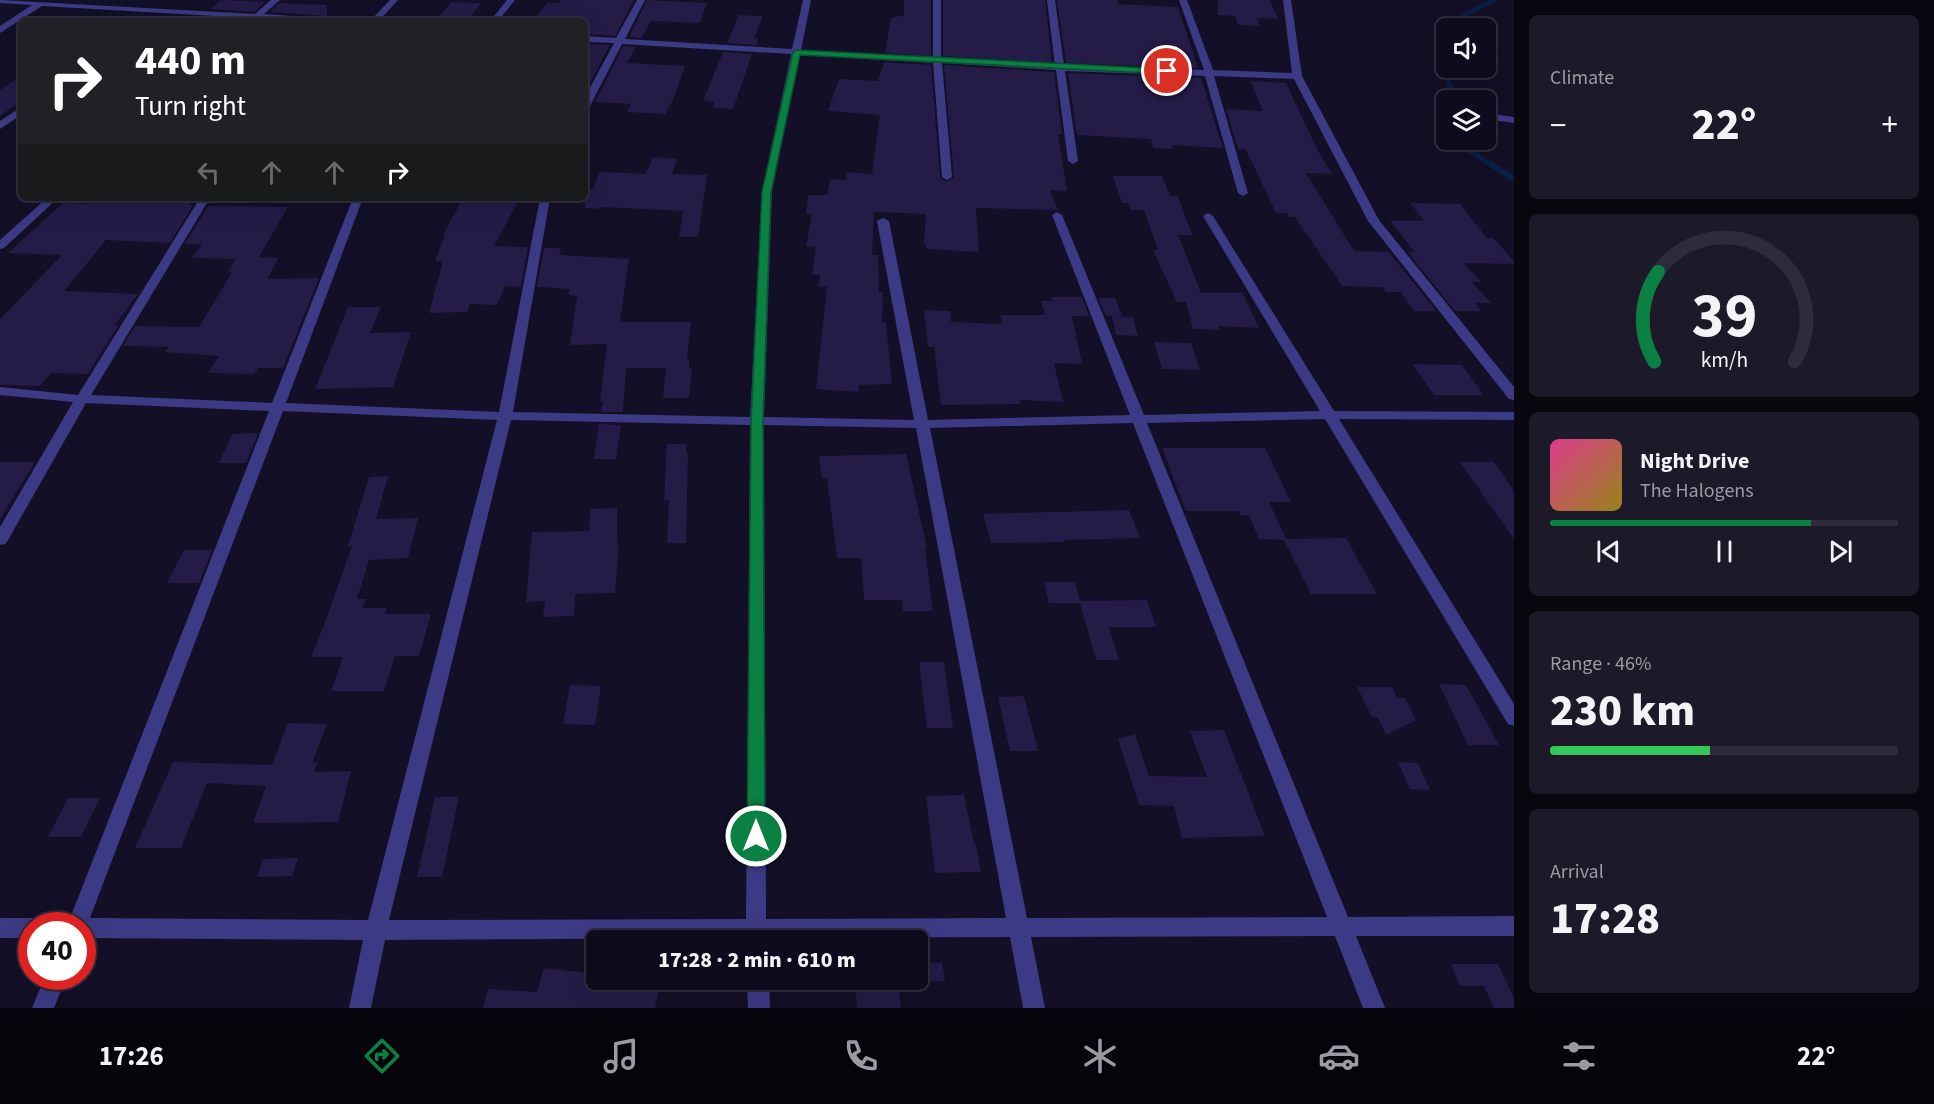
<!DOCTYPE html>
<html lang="en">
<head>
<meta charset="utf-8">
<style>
	:root { --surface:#0e0b1c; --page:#1c1929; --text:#f1f3f6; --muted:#9b9ba3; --line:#2e2b3b; --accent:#0b8043 }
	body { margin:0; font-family:"Source Sans 3",sans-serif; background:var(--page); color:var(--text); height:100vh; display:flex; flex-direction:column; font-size:22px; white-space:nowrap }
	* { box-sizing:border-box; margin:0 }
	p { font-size:20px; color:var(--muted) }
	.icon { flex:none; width:33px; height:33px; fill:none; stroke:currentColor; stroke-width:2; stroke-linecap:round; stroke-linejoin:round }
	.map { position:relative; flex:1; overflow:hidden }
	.sheet { display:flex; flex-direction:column; gap:15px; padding:15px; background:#08060f; width:420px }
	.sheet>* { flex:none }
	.hud { position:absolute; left:18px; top:18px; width:570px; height:183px; border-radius:9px; box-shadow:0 6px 24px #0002,0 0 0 2px var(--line); background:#202124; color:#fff; overflow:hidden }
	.controls { position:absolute; left:1436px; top:18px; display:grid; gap:12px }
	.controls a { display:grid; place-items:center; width:60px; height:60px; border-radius:9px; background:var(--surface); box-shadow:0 6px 24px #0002,0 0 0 2px var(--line); font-size:30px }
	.speed { position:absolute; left:18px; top:912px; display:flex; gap:12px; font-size:30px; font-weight:700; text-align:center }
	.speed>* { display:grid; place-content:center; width:78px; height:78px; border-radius:50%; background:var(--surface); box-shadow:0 6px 24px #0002,0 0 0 2px var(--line); line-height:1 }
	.speed .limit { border:9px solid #d22; background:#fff; color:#111 }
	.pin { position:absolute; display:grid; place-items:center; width:51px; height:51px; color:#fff; margin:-26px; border:3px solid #fff; border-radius:50%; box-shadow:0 2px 6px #0007 }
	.me { position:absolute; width:66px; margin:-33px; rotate:0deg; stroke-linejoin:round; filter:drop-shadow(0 0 4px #0008) }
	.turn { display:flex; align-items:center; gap:21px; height:126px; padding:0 18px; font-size:27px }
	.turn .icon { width:78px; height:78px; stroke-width:2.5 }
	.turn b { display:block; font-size:42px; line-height:51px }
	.lanes { display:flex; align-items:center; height:57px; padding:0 18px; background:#0003; justify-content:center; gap:30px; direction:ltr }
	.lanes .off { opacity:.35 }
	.big { font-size:45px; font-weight:800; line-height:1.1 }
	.sheet .tile { flex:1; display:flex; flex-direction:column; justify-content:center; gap:9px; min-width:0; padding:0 21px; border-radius:9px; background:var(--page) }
	.sheet .dial { align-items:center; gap:0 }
	.dial svg { height:156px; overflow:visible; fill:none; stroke:var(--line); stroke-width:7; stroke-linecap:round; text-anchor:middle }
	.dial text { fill:var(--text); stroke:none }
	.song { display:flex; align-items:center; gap:18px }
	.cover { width:72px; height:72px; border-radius:9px; background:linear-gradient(135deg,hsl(330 70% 55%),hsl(50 70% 35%)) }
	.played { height:6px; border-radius:3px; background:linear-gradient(90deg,var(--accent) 75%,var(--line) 75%) }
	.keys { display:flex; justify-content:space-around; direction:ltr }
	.heat { display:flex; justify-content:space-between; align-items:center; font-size:33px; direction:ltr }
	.charge { height:9px; border-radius:4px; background:linear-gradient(90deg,#34c759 46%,var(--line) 0) }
	.trip { position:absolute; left:586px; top:930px; width:342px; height:60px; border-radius:9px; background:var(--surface); box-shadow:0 6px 24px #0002,0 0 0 2px var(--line); font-weight:800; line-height:60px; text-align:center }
	.menu { display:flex; height:96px; justify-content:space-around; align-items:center; background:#06040b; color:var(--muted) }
	.menu .icon { width:42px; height:42px }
	.menu .active { color:var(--accent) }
	.menu b { font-size:27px; color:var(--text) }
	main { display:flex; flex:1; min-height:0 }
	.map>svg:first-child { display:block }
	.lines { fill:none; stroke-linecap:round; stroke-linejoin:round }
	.stream-far1 { stroke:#0a1f44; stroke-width:4.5 }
	.stream { stroke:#0a1f44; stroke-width:6 }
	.building { fill:#241b47 }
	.minor { fill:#3d3a85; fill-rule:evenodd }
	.route { fill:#0b8043; stroke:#07532c; stroke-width:1.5 }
</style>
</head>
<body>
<main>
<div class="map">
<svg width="1514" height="1008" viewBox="0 0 1514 1008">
	<rect width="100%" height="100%" fill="#130f26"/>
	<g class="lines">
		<g class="stream-far1">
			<polyline points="1456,100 1437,50 1437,29 1454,25 1466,14 1494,0"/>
			<polyline points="1468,140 1470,151 1493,166"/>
		</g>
		<polyline class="stream" points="1491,164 1514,179"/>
	</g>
	<g class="building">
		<polygon points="221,0 265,2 254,12 210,9"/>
		<polygon points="561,0 634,0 615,36 585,34 585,21 534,21 547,3 558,3"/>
		<polygon points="647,0 648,0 707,3 700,23 651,21 641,38 629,37"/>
		<polygon points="904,0 931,0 931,56 885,53 891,18 904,15"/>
		<polygon points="943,0 1045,0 1052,63 943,56"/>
		<polygon points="1057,0 1117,0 1118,4 1178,7 1198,68 1066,63"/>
		<polygon points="1218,0 1270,0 1278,19 1257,18 1260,26 1238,25 1235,16 1218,15"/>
		<polygon points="452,2 482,3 466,21 436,20"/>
		<polygon points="280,3 327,5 327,16 270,12"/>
		<polygon points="739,15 763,16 754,38 758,38 756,45 727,43"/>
		<polygon points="585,44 610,45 585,92"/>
		<polygon points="623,46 636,47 627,63 685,66 673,100 665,114 627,112 631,104 595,102"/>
		<polygon points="723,52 752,54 733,109 712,108 714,102 703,101"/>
		<polygon points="884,62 931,65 940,177 946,182 954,177 944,65 1054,72 1062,134 1058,134 1067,191 1050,190 1058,210 976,208 979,252 926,249 926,244 924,244 926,214 874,212 872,255 878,255 879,292 883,292 882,322 886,322 892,384 859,385 858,392 816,389 827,287 818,286 820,275 812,275 816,247 806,246 812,214 806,214 808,195 827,195 830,179 846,180 847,172 872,174 880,115 828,111 839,79 878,81"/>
		<polygon points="1068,73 1201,78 1223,148 1172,145 1173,149 1153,148 1151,139 1077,135"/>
		<polygon points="21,76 21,101 0,116 0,90"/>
		<polygon points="1250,81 1286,83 1317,149 1332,174 1306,173 1354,251 1389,252 1436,311 1414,311 1401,292 1386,292 1382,287 1342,286 1295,217 1289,217 1287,213 1276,213 1246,150 1238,149 1226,109 1263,111"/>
		<polygon points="653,157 677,159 672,174 707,175 698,237 679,237 683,211 602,207 601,209 585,208 585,189 592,190 600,172 646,174"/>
		<polygon points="1113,176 1162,176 1170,196 1178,196 1192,235 1178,235 1201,293 1243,293 1259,328 1218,326 1220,330 1193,329 1186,302 1177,302 1153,250 1158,250 1144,210 1131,210 1128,203 1122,203"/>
		<polygon points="96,198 196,198 189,205 193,205 170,243 106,240 64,291 138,294 114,326 118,326 88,374 51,373 40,386 0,385 0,319 62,255 8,253 63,203 89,204"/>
		<polygon points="488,198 520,198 494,246 528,247 521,287 505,286 497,305 470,304 467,312 429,313 443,261 435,261 445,235 443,235 462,200 487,201"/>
		<polygon points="1410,203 1460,204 1487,238 1493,238 1514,261 1514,264 1463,263 1482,282 1472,282 1491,303 1475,303 1481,311 1455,311 1408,252 1415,252 1390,221 1424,221"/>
		<polygon points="208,206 288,207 259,257 278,258 268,279 319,278 283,368 258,368 254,374 208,373 219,356 164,352 169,347 123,346 135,326 199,327 232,272 228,272 235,259 192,258 202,244 185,244"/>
		<polygon points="544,248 561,248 559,255 629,259 620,322 691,322 687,358 689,358 689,367 692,368 689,398 663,398 666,368 626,368 623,412 601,412 603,401 600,402 607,344 570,345 577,296 568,295 570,289 537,287"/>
		<polygon points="1051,297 1082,297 1089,316 1072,316 1082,364 1054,363 1063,402 1020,400 1021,404 941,405 934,347 928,347 924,310 950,311 951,322 1002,324 1000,315 1045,315 1041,301 1052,301"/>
		<polygon points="1098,298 1115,298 1122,316 1114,316 1133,317 1138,336 1116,335 1112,316 1106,316"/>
		<polygon points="348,307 381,307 370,333 411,332 393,387 315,389"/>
		<polygon points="1154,342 1191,343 1200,370 1162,369"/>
		<polygon points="1412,364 1462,365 1484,395 1434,395"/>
		<polygon points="599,424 621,425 616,459 594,459"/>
		<polygon points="258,433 246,463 219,463 232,434"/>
		<polygon points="667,444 686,444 686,453 688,453 686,543 667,543 669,500 664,500"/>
		<polygon points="1162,448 1265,448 1291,502 1269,502 1286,539 1346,538 1377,594 1311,594 1284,540 1259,539 1249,515 1240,515 1238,511 1186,511"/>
		<polygon points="906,454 927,548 925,548 933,611 903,611 902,600 864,600 861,558 837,558 827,478 822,478 819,456"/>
		<polygon points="0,462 35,462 0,519"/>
		<polygon points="1460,462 1494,462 1514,491 1514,539"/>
		<polygon points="388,476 376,519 418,518 408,558 369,560 357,599 366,599 362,608 387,608 385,614 431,614 419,656 395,656 384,691 331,691 343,657 311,657 324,625 352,546 348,546 369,477"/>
		<polygon points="617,508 617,543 619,543 615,593 575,594 574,616 543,617 545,601 526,602 532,532 589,531 590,509"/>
		<polygon points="1129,510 1140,538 1064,540 1065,542 991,543 983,514"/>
		<polygon points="184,550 212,550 199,583 167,583"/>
		<polygon points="1044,582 1075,582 1080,601 1147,600 1156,627 1109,627 1119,660 1096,660 1080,603 1049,603"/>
		<polygon points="919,662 944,662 953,728 927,728"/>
		<polygon points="1439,684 1466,685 1499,745 1468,745"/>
		<polygon points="570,685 601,686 595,725 563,724"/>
		<polygon points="1357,687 1392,687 1397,698 1405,698 1416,720 1386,735 1378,717 1372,717"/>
		<polygon points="1024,696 1038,751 1010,751 998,697"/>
		<polygon points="288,723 327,724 312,763 317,763 314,772 351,771 338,822 253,823 266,786 207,783 181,848 135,848 173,762 272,765"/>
		<polygon points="1224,730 1265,836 1182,838 1174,806 1139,805 1118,739 1135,734 1149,776 1207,777 1190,731"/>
		<polygon points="1398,762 1418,763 1430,790 1410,789"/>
		<polygon points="964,795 974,844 976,844 981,872 935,873 926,796"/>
		<polygon points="435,797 459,797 442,877 417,877"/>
		<polygon points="68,798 100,798 81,837 48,837"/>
		<polygon points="298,858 292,876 257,877 263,859"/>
		<polygon points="942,962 945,981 918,982 918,964"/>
		<polygon points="1451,964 1498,964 1514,998 1514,1008 1494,1008 1484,986 1460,986"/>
		<polygon points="544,968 597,974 597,980 661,982 655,1008 483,1008 488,989 537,992"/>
		<polygon points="855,981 898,981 901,1008 857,1008"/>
	</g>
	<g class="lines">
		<g class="minor">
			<polygon points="0,0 255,14 271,0 280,0 264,14 335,19 339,21 259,19 252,21 250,18 42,6 0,33 0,26 32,5 0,3"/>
			<polygon points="390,0 398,0 379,21 370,21"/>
			<polygon points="507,0 515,0 498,21 490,21"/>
			<path d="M637,0H645L625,39L792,49L803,0H811L801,50L933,58V0H941V58L1055,65L1047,0H1055L1064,65L1204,70L1179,0H1187L1213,70L1292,73L1283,0H1291L1302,76L1379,220L1514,387V400L1509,399L1368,221L1294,79L1214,76L1248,193L1243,196L1238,193L1205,76L1065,71L1078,161L1073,164L1068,161L1056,70L942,63L952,177L947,180L942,177L933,63L800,55L772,192L764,417L914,420L877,221L883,218L889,221L928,420L1130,415L1052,215L1057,212L1062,215L1144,415L1320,411L1203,216L1208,213L1213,216L1334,411L1514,412V420L1339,419L1514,704V726L1508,724L1325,419L1147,423L1348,917L1514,916V936H1356L1385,1008H1363L1335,936L1031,937L1045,1008H1023L1010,937L767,938L766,940H746L745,938L385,940L371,1008H349L363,940L82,938V926H67L269,411L86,403L8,540L5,544L0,545V527L73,402L0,395V387L78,395L200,198H210L91,395L272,403L353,198H363L286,403L499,412L540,198H550L513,412L750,417L762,192L791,54L622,44L590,106L585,109V97L614,43L585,42V36L616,38ZM283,411L497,420L368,920L90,918ZM511,420L750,425L746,919L389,920ZM1133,423L1327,917L1027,918L930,428ZM764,425L916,428L1006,918L766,919Z"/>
			<polygon points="21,107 21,115 0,129 0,121"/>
			<polygon points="1485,113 1514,117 1514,123 1485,119"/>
			<polygon points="47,198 58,198 4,248 0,249 0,240"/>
			<polygon points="0,918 32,918 39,921 41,926 32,926 32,938 0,938"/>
			<polygon points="45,976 67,976 54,1008 32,1008"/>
			<polygon points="747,980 769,980 770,1008 748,1008"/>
		</g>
	</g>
	<polygon class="route" points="797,50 1167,69 1171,71 1167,74 800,55 771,192 763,420 765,836 762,842 756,844 750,842 747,836 751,420 762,192 793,52"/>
</svg>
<div class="controls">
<a><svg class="icon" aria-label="sound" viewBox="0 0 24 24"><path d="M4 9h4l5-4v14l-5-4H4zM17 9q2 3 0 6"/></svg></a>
<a><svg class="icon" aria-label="layers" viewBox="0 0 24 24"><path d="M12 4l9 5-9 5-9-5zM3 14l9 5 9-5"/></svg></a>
</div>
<div class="speed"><div class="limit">40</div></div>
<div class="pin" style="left:1167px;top:71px;background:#d93025"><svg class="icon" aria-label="arrive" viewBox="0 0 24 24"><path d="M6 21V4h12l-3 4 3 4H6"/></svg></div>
<svg class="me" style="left:756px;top:836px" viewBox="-20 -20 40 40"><circle r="17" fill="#0b8043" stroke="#fff" stroke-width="3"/><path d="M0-11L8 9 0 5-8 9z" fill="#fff"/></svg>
<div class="trip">17:28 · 2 min · 610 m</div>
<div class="hud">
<div class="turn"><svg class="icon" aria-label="right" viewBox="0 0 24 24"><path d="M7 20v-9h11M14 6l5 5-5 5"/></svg><div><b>440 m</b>Turn right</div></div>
<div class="lanes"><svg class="icon off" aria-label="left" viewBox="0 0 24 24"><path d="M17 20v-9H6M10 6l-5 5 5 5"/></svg><svg class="icon off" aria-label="ahead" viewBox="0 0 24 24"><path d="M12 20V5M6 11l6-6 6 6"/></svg><svg class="icon off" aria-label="ahead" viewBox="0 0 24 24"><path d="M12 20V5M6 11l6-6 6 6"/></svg><svg class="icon" aria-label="right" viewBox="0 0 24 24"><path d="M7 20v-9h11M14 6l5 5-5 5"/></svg></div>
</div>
</div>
<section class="sheet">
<div class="tile"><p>Climate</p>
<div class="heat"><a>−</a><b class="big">22°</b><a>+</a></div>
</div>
<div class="tile dial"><svg viewBox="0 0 100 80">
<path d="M14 69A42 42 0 1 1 86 69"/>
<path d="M14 69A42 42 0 0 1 16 23" stroke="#0b8043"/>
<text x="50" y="56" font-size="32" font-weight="700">39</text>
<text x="50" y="72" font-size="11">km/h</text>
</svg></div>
<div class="tile">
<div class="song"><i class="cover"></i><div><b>Night Drive</b><p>The Halogens</p></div></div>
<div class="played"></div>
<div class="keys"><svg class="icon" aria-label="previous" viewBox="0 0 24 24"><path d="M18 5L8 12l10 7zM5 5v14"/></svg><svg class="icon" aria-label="pause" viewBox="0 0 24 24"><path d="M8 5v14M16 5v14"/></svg><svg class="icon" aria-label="next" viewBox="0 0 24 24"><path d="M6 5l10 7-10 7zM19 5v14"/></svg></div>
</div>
<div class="tile"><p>Range · 46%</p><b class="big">230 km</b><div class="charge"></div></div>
<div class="tile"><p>Arrival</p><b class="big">17:28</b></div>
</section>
</main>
<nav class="menu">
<b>17:26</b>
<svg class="icon active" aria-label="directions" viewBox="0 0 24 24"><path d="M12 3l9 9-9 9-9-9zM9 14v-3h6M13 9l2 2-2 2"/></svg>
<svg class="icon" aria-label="music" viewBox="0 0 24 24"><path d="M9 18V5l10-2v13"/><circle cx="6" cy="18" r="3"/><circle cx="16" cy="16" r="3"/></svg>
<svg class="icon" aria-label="phone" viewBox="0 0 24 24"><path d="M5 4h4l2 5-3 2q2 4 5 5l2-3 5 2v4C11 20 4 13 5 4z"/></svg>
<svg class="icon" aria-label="climate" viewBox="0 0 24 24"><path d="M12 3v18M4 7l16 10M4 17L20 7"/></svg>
<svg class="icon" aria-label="car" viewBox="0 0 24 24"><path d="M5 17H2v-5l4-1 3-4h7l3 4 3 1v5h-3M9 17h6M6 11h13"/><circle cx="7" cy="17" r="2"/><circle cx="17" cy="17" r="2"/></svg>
<svg class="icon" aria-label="filters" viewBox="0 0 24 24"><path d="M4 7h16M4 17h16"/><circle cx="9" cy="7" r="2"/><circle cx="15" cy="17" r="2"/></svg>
<b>22°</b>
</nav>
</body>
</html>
